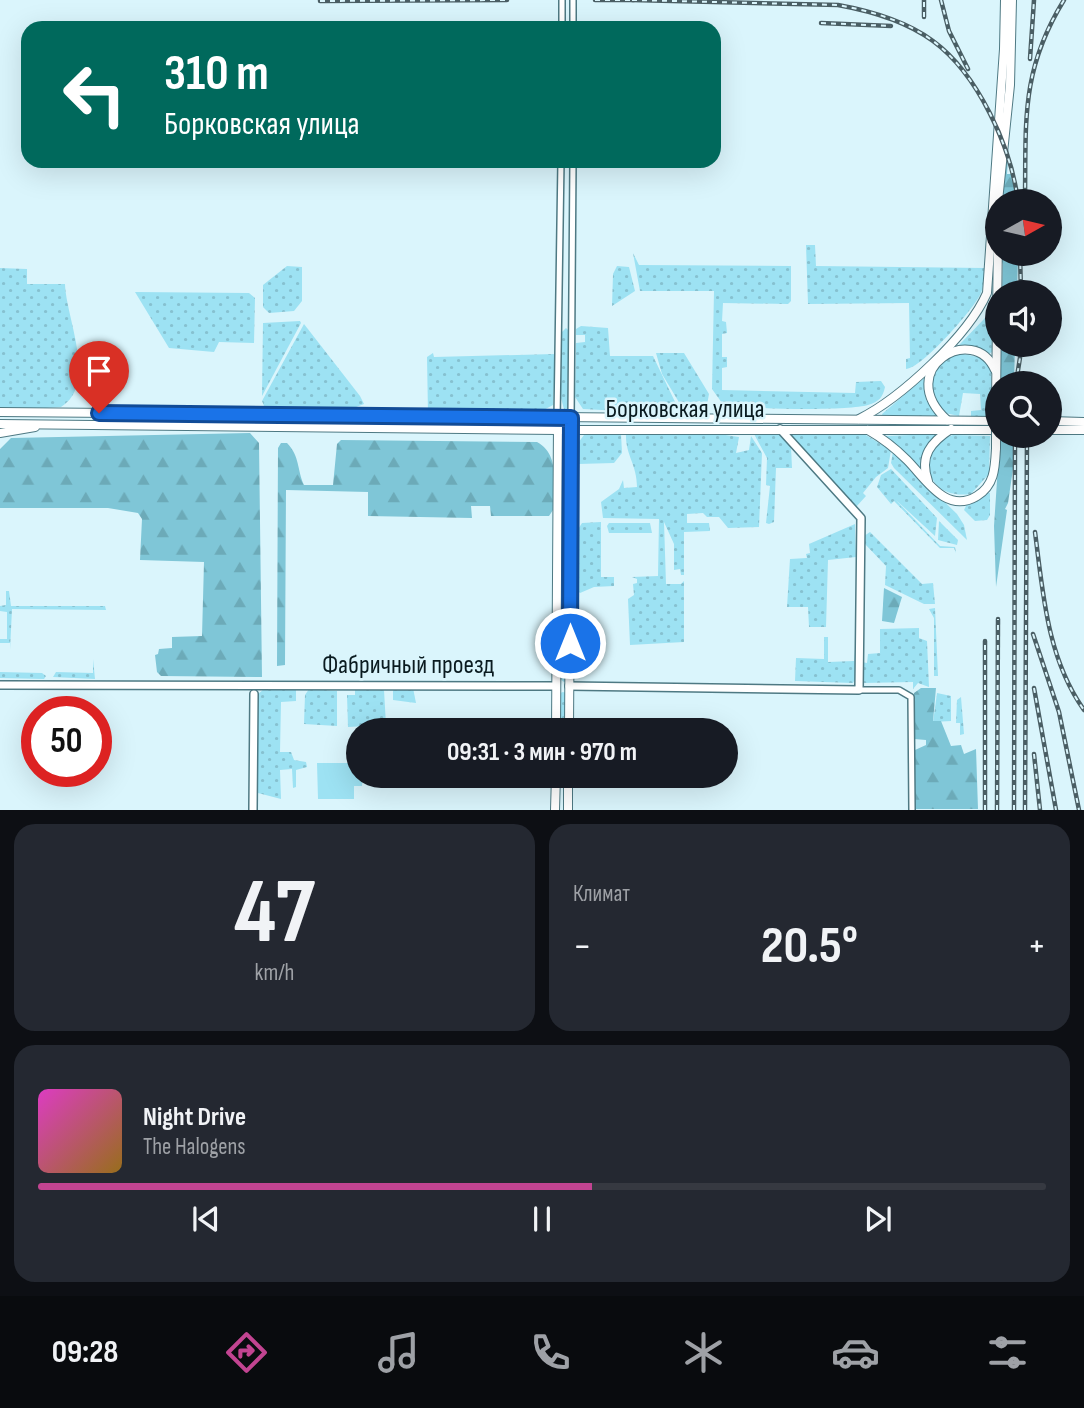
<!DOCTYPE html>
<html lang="ru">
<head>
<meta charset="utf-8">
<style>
	:root { --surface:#171b24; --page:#242831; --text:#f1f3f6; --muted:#9ea1a6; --line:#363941; --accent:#c24491 }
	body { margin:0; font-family:"Sofia Sans Condensed",sans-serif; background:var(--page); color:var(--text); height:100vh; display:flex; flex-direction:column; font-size:26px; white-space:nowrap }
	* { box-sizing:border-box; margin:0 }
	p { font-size:23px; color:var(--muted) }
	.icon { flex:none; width:38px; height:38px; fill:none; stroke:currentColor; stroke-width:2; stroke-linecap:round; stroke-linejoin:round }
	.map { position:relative; height:810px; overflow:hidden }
	.sheet { display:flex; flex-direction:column; gap:14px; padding:14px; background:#0d0f14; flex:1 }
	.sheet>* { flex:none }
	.banner { position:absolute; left:21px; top:21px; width:700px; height:147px; border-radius:21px; box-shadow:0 7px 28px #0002; background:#00695c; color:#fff; overflow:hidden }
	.needle { width:46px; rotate:82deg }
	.tools { position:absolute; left:985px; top:189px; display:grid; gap:14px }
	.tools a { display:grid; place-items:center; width:77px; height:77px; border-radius:50%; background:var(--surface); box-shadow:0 7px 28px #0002; font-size:35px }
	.speed { position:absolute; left:21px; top:696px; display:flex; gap:14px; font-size:35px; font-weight:700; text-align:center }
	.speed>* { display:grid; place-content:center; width:91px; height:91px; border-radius:50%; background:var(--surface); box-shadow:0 7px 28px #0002; line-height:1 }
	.speed .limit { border:10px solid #d22; background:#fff; color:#111 }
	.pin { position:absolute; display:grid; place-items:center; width:60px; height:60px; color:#fff; margin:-72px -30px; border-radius:50% 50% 50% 0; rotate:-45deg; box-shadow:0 0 7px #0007 }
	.pin .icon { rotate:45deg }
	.me { position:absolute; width:77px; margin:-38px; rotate:0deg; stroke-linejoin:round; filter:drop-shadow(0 0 5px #0008) }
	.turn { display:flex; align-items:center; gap:24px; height:147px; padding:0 28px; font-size:32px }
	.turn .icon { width:91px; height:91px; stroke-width:2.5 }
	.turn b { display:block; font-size:49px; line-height:60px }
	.big { font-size:52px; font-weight:700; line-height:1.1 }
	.sheet .tile { flex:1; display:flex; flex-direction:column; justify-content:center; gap:10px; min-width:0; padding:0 24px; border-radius:21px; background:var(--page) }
	.sheet .dial { align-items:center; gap:0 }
	.dial b { font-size:91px; line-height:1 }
	.song { display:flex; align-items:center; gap:21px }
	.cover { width:84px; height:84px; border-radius:10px; background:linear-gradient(135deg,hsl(310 70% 55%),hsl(40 70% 35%)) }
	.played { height:7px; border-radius:4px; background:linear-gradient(90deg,var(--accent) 55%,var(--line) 55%) }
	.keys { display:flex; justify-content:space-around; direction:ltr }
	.heat { display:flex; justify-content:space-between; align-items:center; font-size:38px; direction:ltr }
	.sheet .tiles { flex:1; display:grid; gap:14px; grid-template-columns:1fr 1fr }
	.tile:last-child { grid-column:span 2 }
	.trip { position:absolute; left:346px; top:718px; width:392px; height:70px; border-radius:35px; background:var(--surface); box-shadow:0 7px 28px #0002; font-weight:700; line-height:70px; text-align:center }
	.menu { display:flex; height:112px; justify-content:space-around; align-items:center; background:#090b0e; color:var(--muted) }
	.menu .icon { width:49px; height:49px }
	.menu .selected { color:var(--accent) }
	.menu b { font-size:32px; color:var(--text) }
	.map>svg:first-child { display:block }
	.grass { fill:url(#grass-dots) }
	.forest { fill:url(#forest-firs) }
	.green { fill:#9de2f3 }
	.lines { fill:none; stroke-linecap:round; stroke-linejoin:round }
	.minor-casing { stroke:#4e7983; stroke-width:8 }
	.tertiary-casing { stroke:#4e7983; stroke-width:10 }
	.secondary-casing { stroke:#4e7983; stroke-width:10 }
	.minor { stroke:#fff; stroke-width:5 }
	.tertiary { stroke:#fff; stroke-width:7 }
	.secondary { stroke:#fff; stroke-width:8 }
	.rail-casing { stroke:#4a5e64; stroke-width:4.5 }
	.rail { stroke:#daf5fc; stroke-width:2; stroke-dasharray:5; stroke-linecap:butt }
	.secondary-bridge-casing { stroke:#4e7983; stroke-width:10; stroke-linecap:butt }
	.secondary-bridge { stroke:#fff; stroke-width:8 }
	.route-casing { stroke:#114b97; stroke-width:18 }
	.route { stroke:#1a73e8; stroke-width:12 }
	.labels { text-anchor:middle; stroke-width:5; stroke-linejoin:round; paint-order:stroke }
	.street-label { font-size:26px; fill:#0a1b20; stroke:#daf5fc }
</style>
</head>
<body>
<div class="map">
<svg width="1084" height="810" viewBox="0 0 1084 810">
	<defs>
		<pattern id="grass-dots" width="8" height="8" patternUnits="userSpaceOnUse" patternTransform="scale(1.75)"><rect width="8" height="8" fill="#9de2f3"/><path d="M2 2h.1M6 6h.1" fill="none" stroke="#86c1d0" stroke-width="1.8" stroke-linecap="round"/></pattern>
		<pattern id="forest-firs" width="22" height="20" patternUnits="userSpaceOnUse" patternTransform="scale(1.75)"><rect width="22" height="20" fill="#7fc6d7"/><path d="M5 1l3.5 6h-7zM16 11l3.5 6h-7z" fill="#6caab8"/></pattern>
	</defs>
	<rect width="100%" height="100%" fill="#daf5fc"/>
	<g class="grass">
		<path d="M806,245H815L816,266L985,268C984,277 984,287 980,295C972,311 921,369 906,369V359L910,358L909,303L808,304Z"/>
		<path d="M633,253L639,265L791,266V301L788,304L723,303L722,321L726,322L727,333L722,334V357H727V367L722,368V390L855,393L856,382L881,381L885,387C883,397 879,402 868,405C849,411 740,410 722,403L712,389L714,291H640Z"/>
		<polygon points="287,266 302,267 302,301 294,311 269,313 263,307 263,285"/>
		<polygon points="617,266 629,267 635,291 612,306 613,274"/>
		<path d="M0,268L27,269V284H65C66,318 98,385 61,407L0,411Z"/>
		<polygon points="135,292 249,293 255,298 254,343 219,342 214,352 169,348"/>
		<polygon points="986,317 991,319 992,352 987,355 970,346 959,345"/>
		<polygon points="300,321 301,323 262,396 263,323"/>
		<polygon points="304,324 360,396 364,404 351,409 264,406 262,401"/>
		<polygon points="581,326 608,328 610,356 653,356 677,406 640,412 583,409 575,397 576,343 585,342 585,335 576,335 576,329"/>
		<polygon points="566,328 570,332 569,408 565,413 561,398 561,333"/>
		<polygon points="433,353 434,357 555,354 553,405 540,412 428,414 427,357"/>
		<polygon points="656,353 684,353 709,394 707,405 702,405 700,401 680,404 662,374"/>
		<path d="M959,353L982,358L991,367V416H971V411L981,410L980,394L963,393L959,416L945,413C925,387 928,365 959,353Z"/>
		<polygon points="924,378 926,400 937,416 883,417 882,414"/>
		<polygon points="563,431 567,432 568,503 560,511"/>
		<polygon points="776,432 791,447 792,468 776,468 774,522 769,524 766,523 770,486 766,485 767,458 754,434"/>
		<path d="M626,433H712L739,437L736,453L749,450L751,436L762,453L759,527L728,528L719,517H707L703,513L687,514V523H709L710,531L684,532V575H681L680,569L674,570V544L664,522L666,584H681L684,581V642L630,645L628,599L634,595L633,584L637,583V579L632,577L658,576L659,519L603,518L601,502L619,489L623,480L624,488L637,487C637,464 625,455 626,433Z"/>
		<polygon points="790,433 864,434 891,450 888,468 876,477 863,493 866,496 856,507 792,439"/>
		<polygon points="621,434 622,453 614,463 578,464 578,443 584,435"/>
		<polygon points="937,434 920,471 885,436"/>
		<path d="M953,435L990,436L989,474L971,494C942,498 922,481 932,451L945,438Z"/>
		<polygon points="893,452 957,514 964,525 967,540 894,468 891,463"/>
		<polygon points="891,469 937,518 935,536 896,500 940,546 955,547 956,553 954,548 940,548 894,501 891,504 877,487 881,475"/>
		<polygon points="987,493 990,493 990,515 987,520 975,521 964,510 967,504"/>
		<polygon points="567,505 566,681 564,682 559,678 560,513"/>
		<polygon points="939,521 958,540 957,545 938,540"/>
		<polygon points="601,522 601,577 614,577 614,586 594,587 580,593 574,588 575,534 582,523"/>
		<polygon points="609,523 650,523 652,533 609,533 607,526"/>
		<polygon points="855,524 856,557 828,560 826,627 809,627 808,607 787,607 790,559 807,558 806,554 810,553 809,544"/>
		<polygon points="870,532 922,584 933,583 935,604 924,604 885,585 886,566 864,543 864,536"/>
		<polygon points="6,591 9,591 11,606 105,606 106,610 12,609 10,650 10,643 0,643 0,639 7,639 7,612 0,611 0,606 6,605"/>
		<polygon points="935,608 938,676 934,676 934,618 929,609"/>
		<polygon points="919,628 919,638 927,641 929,687 918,683 913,689 913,682 862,683 862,662 867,663 868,654 880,653 880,629"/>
		<polygon points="824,637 828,637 828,662 854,661 856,638 856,677 853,683 795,681 796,658 824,659"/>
		<polygon points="93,659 95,679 53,677 56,672 93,673"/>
		<polygon points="0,672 42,673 46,676 44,679 0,678"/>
		<polygon points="296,688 296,701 281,702 280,752 291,752 294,760 306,762 307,767 296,770 296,787 293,788 292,769 280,770 281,799 258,793 257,695 264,689"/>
		<polygon points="413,688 416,703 393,700 393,689"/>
		<polygon points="309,689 337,691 337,726 304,724 305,695"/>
		<polygon points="355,690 384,690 386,725 348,727 347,695 355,695"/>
		<polygon points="563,692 566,693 567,730 559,730 560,693"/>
		<polygon points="937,693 951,696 951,721 933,722"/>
		<polygon points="961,697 964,734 960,735 960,723 956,723 957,700"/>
	</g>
	<g class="forest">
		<polygon points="1002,160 1008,160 1007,174 1012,174 1017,201 1001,201"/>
		<polygon points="999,254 1018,254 1017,292 1002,292 1003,264"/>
		<polygon points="1001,345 1015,345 1014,383 1001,383"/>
		<polygon points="250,433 259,443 262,677 161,676 157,672 155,655 158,654 159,649 172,648 172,637 202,636 204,562 140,560 142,519 138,513 108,508 0,508 0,449 11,438"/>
		<polygon points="1000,436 1014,436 1014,462 1008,503 1005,509 1007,510 996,587 994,526"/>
		<path d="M341,440L537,442C561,455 553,486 553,510L549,516H491L490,506H471L472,518L368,516V492L286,490L285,665L277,666L278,448L281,443H287C300,456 297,470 304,485H333L337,444Z"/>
		<polygon points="884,588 902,597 894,623 882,621"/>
		<polygon points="921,688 936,688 933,721 941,721 951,746 961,745 964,754 976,749 978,809 915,809 915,750 926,745 926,740 914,739 914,693"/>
	</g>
	<polygon class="green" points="317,763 352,763 352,771 359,766 359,775 363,775 362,786 354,786 354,799 318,799"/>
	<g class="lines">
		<defs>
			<g id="minor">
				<polyline points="562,28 562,0"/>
				<polyline points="573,28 573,0"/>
				<polyline points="557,419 561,161"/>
				<polyline points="571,419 573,161"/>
				<polyline points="859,690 899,690 911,697 912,810"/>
			</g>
			<g id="tertiary">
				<polyline points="0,685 556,686"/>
				<polyline points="569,686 859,690 861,518 780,429"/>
				<polyline points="253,810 254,694"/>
			</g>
			<g id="secondary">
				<polyline points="998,201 1010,85 1012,0"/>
				<polyline points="996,400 998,235"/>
				<polyline points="0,412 998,421"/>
				<path d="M859,419C901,398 968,336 987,293L1004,49L1005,0"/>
				<path d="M947,420C892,369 974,321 995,370"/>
				<polyline points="1050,421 1084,422"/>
				<polyline points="0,424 558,430 998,430"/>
				<path d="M868,430C882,438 895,448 907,460C926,479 946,515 977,496C995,485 995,467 996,448"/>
				<polyline points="1050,430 1084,430"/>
				<polyline points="0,433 35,427"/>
				<path d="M928,481C919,456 931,442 951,429"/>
				<polyline points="556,730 558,425"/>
				<polyline points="569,730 571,425"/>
				<polyline points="555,810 556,775"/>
				<polyline points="568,810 568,775"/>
			</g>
		</defs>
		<use href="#minor" class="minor-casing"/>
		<use href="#tertiary" class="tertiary-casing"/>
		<use href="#secondary" class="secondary-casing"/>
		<use href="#minor" class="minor"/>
		<use href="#tertiary" class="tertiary"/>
		<use href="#secondary" class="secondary"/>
		<defs>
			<g id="rail">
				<polyline points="595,0 634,0"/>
				<path d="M632,0L838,5C871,11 906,21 933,41C978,74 1011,147 1018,201"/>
				<polyline points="941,0 949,31 968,69"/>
				<polyline points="320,1 507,0"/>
				<polyline points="924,17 924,0"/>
				<polyline points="821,23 891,26"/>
				<polyline points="1030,59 1034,0"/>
				<path d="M1025,198C1026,119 1021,70 1064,0"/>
				<polyline points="1020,254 1021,292"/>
				<polyline points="1016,383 1022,345"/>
				<path d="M1035,532C1043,593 1047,658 1084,710"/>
				<polyline points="1033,634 1059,712 1079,810"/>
				<polyline points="1034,688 1056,810"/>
				<polyline points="1034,754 1040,810"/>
				<polyline points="985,810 985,641"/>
				<polyline points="997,810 998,619"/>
				<polyline points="1014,810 1015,436"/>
				<polyline points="1025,810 1027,436"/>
			</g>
		</defs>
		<use href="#rail" class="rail-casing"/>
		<use href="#rail" class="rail"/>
		<defs>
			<polyline id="secondary-bridge" points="996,448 996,400"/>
		</defs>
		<use href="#secondary-bridge" class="secondary-bridge-casing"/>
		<use href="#secondary-bridge" class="secondary-bridge"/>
	</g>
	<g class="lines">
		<defs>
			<polyline id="route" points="99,413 571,418 570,643"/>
		</defs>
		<use href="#route" class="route-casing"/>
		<use href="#route" class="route"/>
	</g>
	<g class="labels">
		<g class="street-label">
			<text x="685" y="417">Борковская улица</text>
			<text x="408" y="673">Фабричный проезд</text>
		</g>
	</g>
</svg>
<div class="tools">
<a><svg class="needle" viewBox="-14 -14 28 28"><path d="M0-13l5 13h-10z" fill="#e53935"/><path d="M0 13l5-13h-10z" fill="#9ea1a6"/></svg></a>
<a><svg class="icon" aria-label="sound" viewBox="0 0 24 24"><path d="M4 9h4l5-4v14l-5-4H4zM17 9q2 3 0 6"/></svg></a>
<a><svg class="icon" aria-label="search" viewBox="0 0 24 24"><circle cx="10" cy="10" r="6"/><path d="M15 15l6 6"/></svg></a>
</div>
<div class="speed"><div class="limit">50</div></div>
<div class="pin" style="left:99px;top:413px;background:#d93025"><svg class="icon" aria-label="arrive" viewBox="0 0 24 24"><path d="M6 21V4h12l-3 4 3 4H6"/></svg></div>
<svg class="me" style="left:570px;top:643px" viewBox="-20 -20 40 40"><circle r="17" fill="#1a73e8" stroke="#fff" stroke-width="3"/><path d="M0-11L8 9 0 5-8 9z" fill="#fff"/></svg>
<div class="trip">09:31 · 3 мин · 970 m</div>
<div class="banner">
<div class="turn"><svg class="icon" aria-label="left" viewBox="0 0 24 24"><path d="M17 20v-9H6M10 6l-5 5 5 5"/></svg><div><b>310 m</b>Борковская улица</div></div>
</div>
</div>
<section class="sheet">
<div class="tiles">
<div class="tile dial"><b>47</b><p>km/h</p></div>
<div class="tile"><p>Климат</p>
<div class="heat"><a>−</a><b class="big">20.5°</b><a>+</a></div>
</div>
<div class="tile">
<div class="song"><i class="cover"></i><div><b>Night Drive</b><p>The Halogens</p></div></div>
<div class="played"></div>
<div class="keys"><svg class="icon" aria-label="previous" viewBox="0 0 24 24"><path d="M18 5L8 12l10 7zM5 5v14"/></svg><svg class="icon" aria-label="pause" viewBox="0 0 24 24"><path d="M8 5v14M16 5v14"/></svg><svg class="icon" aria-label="next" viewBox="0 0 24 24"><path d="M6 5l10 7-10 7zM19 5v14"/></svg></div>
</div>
</div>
</section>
<nav class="menu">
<b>09:28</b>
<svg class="icon selected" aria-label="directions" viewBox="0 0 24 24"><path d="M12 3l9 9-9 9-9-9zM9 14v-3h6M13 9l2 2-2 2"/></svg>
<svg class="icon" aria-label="music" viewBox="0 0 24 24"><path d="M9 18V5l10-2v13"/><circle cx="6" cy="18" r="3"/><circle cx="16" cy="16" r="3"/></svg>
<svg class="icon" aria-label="phone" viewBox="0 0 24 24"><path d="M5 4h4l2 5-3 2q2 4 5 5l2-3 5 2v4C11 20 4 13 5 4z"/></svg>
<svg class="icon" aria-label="climate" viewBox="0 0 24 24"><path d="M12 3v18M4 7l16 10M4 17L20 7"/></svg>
<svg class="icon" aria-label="car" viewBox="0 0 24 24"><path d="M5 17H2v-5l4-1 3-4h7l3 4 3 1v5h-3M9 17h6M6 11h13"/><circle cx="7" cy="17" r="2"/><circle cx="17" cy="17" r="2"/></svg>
<svg class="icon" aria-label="filters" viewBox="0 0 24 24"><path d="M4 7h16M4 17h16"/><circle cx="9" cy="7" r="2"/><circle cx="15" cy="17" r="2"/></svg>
</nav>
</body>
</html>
